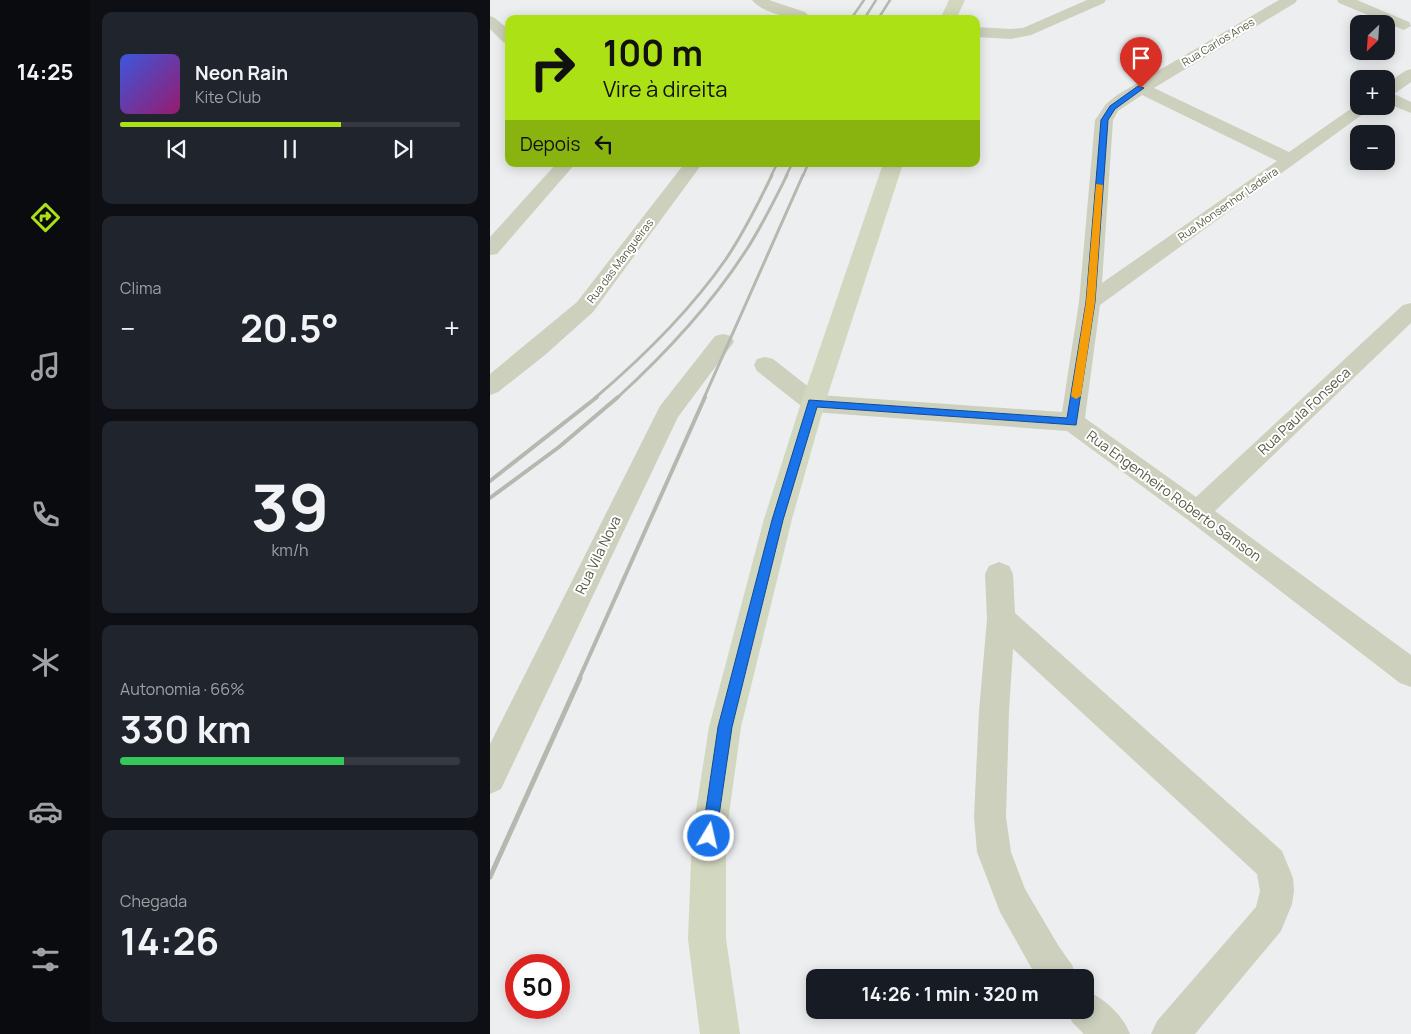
<!DOCTYPE html>
<html lang="pt">
<head>
<meta charset="utf-8">
<style>
	:root { --surface:#171b24; --page:#20242c; --text:#f1f3f6; --muted:#9ea1a6; --line:#363941; --accent:#ace115 }
	body { margin:0; font-family:Manrope,sans-serif; background:var(--page); color:var(--text); height:100vh; display:flex; flex-direction:column; font-size:19px; white-space:nowrap }
	* { box-sizing:border-box; margin:0 }
	p { font-size:16px; color:var(--muted) }
	.icon { flex:none; width:28px; height:28px; fill:none; stroke:currentColor; stroke-width:2; stroke-linecap:round; stroke-linejoin:round }
	.map { position:relative; flex:1; overflow:hidden }
	.drawer { display:flex; flex-direction:column; gap:12px; padding:12px; background:#0d0f14; width:400px }
	.drawer>* { flex:none }
	.banner { position:absolute; left:15px; top:15px; width:475px; height:152px; border-radius:10px; box-shadow:0 2px 12px #0003; background:#ace115; color:#111; overflow:hidden }
	.needle { width:32px; rotate:205deg }
	.fabs { position:absolute; left:860px; top:15px; display:grid; gap:10px }
	.fabs a { display:grid; place-items:center; width:45px; height:45px; border-radius:10px; background:var(--surface); box-shadow:0 2px 12px #0003; font-size:25px }
	.speed { position:absolute; left:15px; top:954px; display:flex; gap:10px; font-size:25px; font-weight:700; text-align:center }
	.speed>* { display:grid; place-content:center; width:65px; height:65px; border-radius:50%; background:var(--surface); box-shadow:0 2px 12px #0003; line-height:1 }
	.speed .limit { border:8px solid #d22; background:#fff; color:#111 }
	.pin { position:absolute; display:grid; place-items:center; width:42px; height:42px; color:#fff; margin:-51px -21px; border-radius:50% 50% 50% 0; rotate:-45deg; box-shadow:0 0 5px #0007 }
	.pin .icon { rotate:45deg }
	.me { position:absolute; width:55px; margin:-28px; rotate:9deg; stroke-linejoin:round; filter:drop-shadow(0 0 4px #0008) }
	.turn { display:flex; align-items:center; gap:18px; height:105px; padding:0 15px; font-size:22px }
	.turn .icon { width:65px; height:65px; stroke-width:2.5 }
	.turn b { display:block; font-size:35px; line-height:42px }
	.then { display:flex; align-items:center; height:48px; padding:0 15px; background:#0003; gap:10px; font-size:19px }
	.big { font-size:38px; font-weight:700; line-height:1.1 }
	.drawer .tile { flex:1; display:flex; flex-direction:column; justify-content:center; gap:8px; min-width:0; padding:0 18px; border-radius:10px; background:var(--page) }
	.drawer .dial { align-items:center; gap:0 }
	.dial b { font-size:65px; line-height:1 }
	.song { display:flex; align-items:center; gap:15px }
	.cover { width:60px; height:60px; border-radius:8px; background:linear-gradient(135deg,hsl(230 70% 55%),hsl(320 70% 35%)) }
	.played { height:5px; border-radius:2px; background:linear-gradient(90deg,var(--accent) 65%,var(--line) 65%) }
	.keys { display:flex; justify-content:space-around; direction:ltr }
	.heat { display:flex; justify-content:space-between; align-items:center; font-size:28px; direction:ltr }
	.charge { height:8px; border-radius:4px; background:linear-gradient(90deg,#34c759 66%,var(--line) 0) }
	.trip { position:absolute; left:316px; top:969px; width:288px; height:50px; border-radius:10px; background:var(--surface); box-shadow:0 2px 12px #0003; font-weight:700; line-height:50px; text-align:center }
	main { display:flex; flex:1; min-height:0 }
	.tab-bar { display:flex; flex-direction:column; width:90px; justify-content:space-around; align-items:center; background:#090b0e; color:var(--muted) }
	.tab-bar .icon { width:35px; height:35px }
	.tab-bar .on { color:var(--accent) }
	.tab-bar b { font-size:22px; color:var(--text) }
	.map>svg:first-child { display:block }
	.lines { fill:none; stroke-linecap:round; stroke-linejoin:round }
	.street { fill:#cdd0bd; fill-rule:evenodd }
	.secondary { fill:#d2d7bf; fill-rule:evenodd }
	.rail-far3 { stroke:#b5b8af; stroke-width:2.5 }
	.rail-far2 { stroke:#b5b8af; stroke-width:3 }
	.rail-far1 { stroke:#b5b8af; stroke-width:4 }
	.rail { stroke:#b5b8af; stroke-width:5 }
	.route { fill:#1a73e8; stroke:#114b97 }
	.slow { fill:#f59e0b }
	.labels { text-anchor:middle; stroke-width:4; stroke-linejoin:round; paint-order:stroke }
	.far-street-label { font-size:11px; fill:#575b45; stroke:#fff }
	.street-label { font-size:14px; fill:#575b45; stroke:#fff }
</style>
</head>
<body>
<main>
<nav class="tab-bar">
<b>14:25</b>
<svg class="icon on" aria-label="directions" viewBox="0 0 24 24"><path d="M12 3l9 9-9 9-9-9zM9 14v-3h6M13 9l2 2-2 2"/></svg>
<svg class="icon" aria-label="music" viewBox="0 0 24 24"><path d="M9 18V5l10-2v13"/><circle cx="6" cy="18" r="3"/><circle cx="16" cy="16" r="3"/></svg>
<svg class="icon" aria-label="phone" viewBox="0 0 24 24"><path d="M5 4h4l2 5-3 2q2 4 5 5l2-3 5 2v4C11 20 4 13 5 4z"/></svg>
<svg class="icon" aria-label="climate" viewBox="0 0 24 24"><path d="M12 3v18M4 7l16 10M4 17L20 7"/></svg>
<svg class="icon" aria-label="car" viewBox="0 0 24 24"><path d="M5 17H2v-5l4-1 3-4h7l3 4 3 1v5h-3M9 17h6M6 11h13"/><circle cx="7" cy="17" r="2"/><circle cx="17" cy="17" r="2"/></svg>
<svg class="icon" aria-label="filters" viewBox="0 0 24 24"><path d="M4 7h16M4 17h16"/><circle cx="9" cy="7" r="2"/><circle cx="15" cy="17" r="2"/></svg>
</nav>
<section class="drawer">
<div class="tile">
<div class="song"><i class="cover"></i><div><b>Neon Rain</b><p>Kite Club</p></div></div>
<div class="played"></div>
<div class="keys"><svg class="icon" aria-label="previous" viewBox="0 0 24 24"><path d="M18 5L8 12l10 7zM5 5v14"/></svg><svg class="icon" aria-label="pause" viewBox="0 0 24 24"><path d="M8 5v14M16 5v14"/></svg><svg class="icon" aria-label="next" viewBox="0 0 24 24"><path d="M6 5l10 7-10 7zM19 5v14"/></svg></div>
</div>
<div class="tile"><p>Clima</p>
<div class="heat"><a>−</a><b class="big">20.5°</b><a>+</a></div>
</div>
<div class="tile dial"><b>39</b><p>km/h</p></div>
<div class="tile"><p>Autonomia · 66%</p><b class="big">330 km</b><div class="charge"></div></div>
<div class="tile"><p>Chegada</p><b class="big">14:26</b></div>
</section>
<div class="map">
<svg width="921" height="1034" viewBox="0 0 921 1034">
	<rect width="100%" height="100%" fill="#edeef0"/>
	<g class="lines">
		<g class="street">
			<path d="M262,0H279L315,12L318,15L315,18C301,20 271,12 262,0Z"/>
			<polygon points="597,0 616,0 614,3 541,35 521,39 486,37 486,27 521,29 533,28"/>
			<path d="M789,0H807L805,3L664,88L799,152L869,103V106H884L610,305L595,418L706,497L913,305L921,303V323L725,511L921,655V687L910,683L698,520L577,431L323,412L315,409L267,371L264,365L267,359L275,357L283,359L329,395L572,412L589,302L605,120L616,104L627,95ZM652,95L787,161L612,283L623,120L628,111Z"/>
			<polygon points="847,0 867,0 919,22 921,26 914,30 909,28 849,3"/>
			<polygon points="0,16 5,18 19,30 19,44 13,42 0,29"/>
			<polygon points="921,69 921,82 904,94 921,102 921,113 896,103 896,84 915,71"/>
			<polygon points="66,164 85,164 7,254 0,255 0,237"/>
			<polygon points="194,164 212,164 103,312 55,355 8,392 0,395 0,374 87,302"/>
			<polygon points="233,334 241,336 244,342 188,417 11,789 0,794 0,744 170,406 225,336"/>
			<polygon points="509,562 519,566 523,574 525,613 792,851 803,878 804,891 802,904 791,931 705,1034 661,1034 667,1021 766,907 770,891 767,874 523,649 519,711 516,817 521,852 535,889 568,945 582,965 587,978 547,978 510,912 487,852 484,817 489,711 497,619 495,574 499,566"/>
			<path d="M595,990C615,999 632,1014 640,1034H594L582,1022L577,1010H595Z"/>
		</g>
		<g class="secondary">
			<polygon points="459,0 475,0 466,19 450,19"/>
			<polygon points="393,164 413,164 335,403 302,519 251,727 236,836 236,939 250,1034 210,1034 198,939 202,836 219,727 274,519 311,403"/>
		</g>
		<g class="rail-far3">
			<polyline points="361,19 374,0"/>
			<polyline points="374,19 386,0"/>
			<polyline points="388,19 400,0"/>
			<polyline points="281,176 287,164"/>
			<polyline points="296,176 302,164"/>
			<polyline points="313,176 318,164"/>
		</g>
		<g class="rail-far2">
			<path d="M105,398C153,357 200,311 236,259C254,232 268,204 282,175"/>
			<path d="M127,398C174,355 220,306 255,252C271,228 284,201 297,175"/>
			<polyline points="214,398 313,175"/>
		</g>
		<g class="rail-far1">
			<polyline points="0,481 107,397"/>
			<polyline points="0,498 69,447 128,397"/>
			<polyline points="89,679 215,397"/>
		</g>
		<polyline class="rail" points="0,877 90,678"/>
	</g>
	<polygon class="route" points="648,86 654,88 625,109 618,120 605,302 586,425 327,407 293,520 242,727 226,836 224,841 219,843 214,841 212,836 228,727 282,520 319,400 577,418 596,302 611,120 620,106"/>
	<polygon class="slow" points="606,184 613,185 605,302 591,396 586,399 581,396 596,302"/>
	<g class="labels">
		<g class="far-street-label">
			<text transform="translate(728 42) rotate(-31)" y="4">Rua Carlos Anes</text>
			<text transform="translate(738 204) rotate(-35)" y="4">Rua Monsenhor Ladeira</text>
			<text transform="translate(130 261) rotate(-53)" y="4">Rua das Mangueiras</text>
		</g>
		<g class="street-label">
			<text transform="translate(814 411) rotate(-43)" y="5">Rua Paula Fonseca</text>
			<text transform="translate(684 496) rotate(36)" y="5">Rua Engenheiro Roberto Samson</text>
			<text transform="translate(108 555) rotate(-64)" y="5">Rua Vila Nova</text>
		</g>
	</g>
</svg>
<div class="fabs">
<a><svg class="needle" viewBox="-14 -14 28 28"><path d="M0-13l5 13h-10z" fill="#e53935"/><path d="M0 13l5-13h-10z" fill="#9ea1a6"/></svg></a>
<a>+</a>
<a>−</a>
</div>
<div class="speed"><div class="limit">50</div></div>
<div class="pin" style="left:651px;top:88px;background:#d93025"><svg class="icon" aria-label="arrive" viewBox="0 0 24 24"><path d="M6 21V4h12l-3 4 3 4H6"/></svg></div>
<svg class="me" style="left:219px;top:836px" viewBox="-20 -20 40 40"><circle r="17" fill="#1a73e8" stroke="#fff" stroke-width="3"/><path d="M0-11L8 9 0 5-8 9z" fill="#fff"/></svg>
<div class="trip">14:26 · 1 min · 320 m</div>
<div class="banner">
<div class="turn"><svg class="icon" aria-label="right" viewBox="0 0 24 24"><path d="M7 20v-9h11M14 6l5 5-5 5"/></svg><div><b>100 m</b>Vire à direita</div></div>
<div class="then">Depois<svg class="icon" aria-label="left" viewBox="0 0 24 24"><path d="M17 20v-9H6M10 6l-5 5 5 5"/></svg></div>
</div>
</div>
</main>
</body>
</html>
